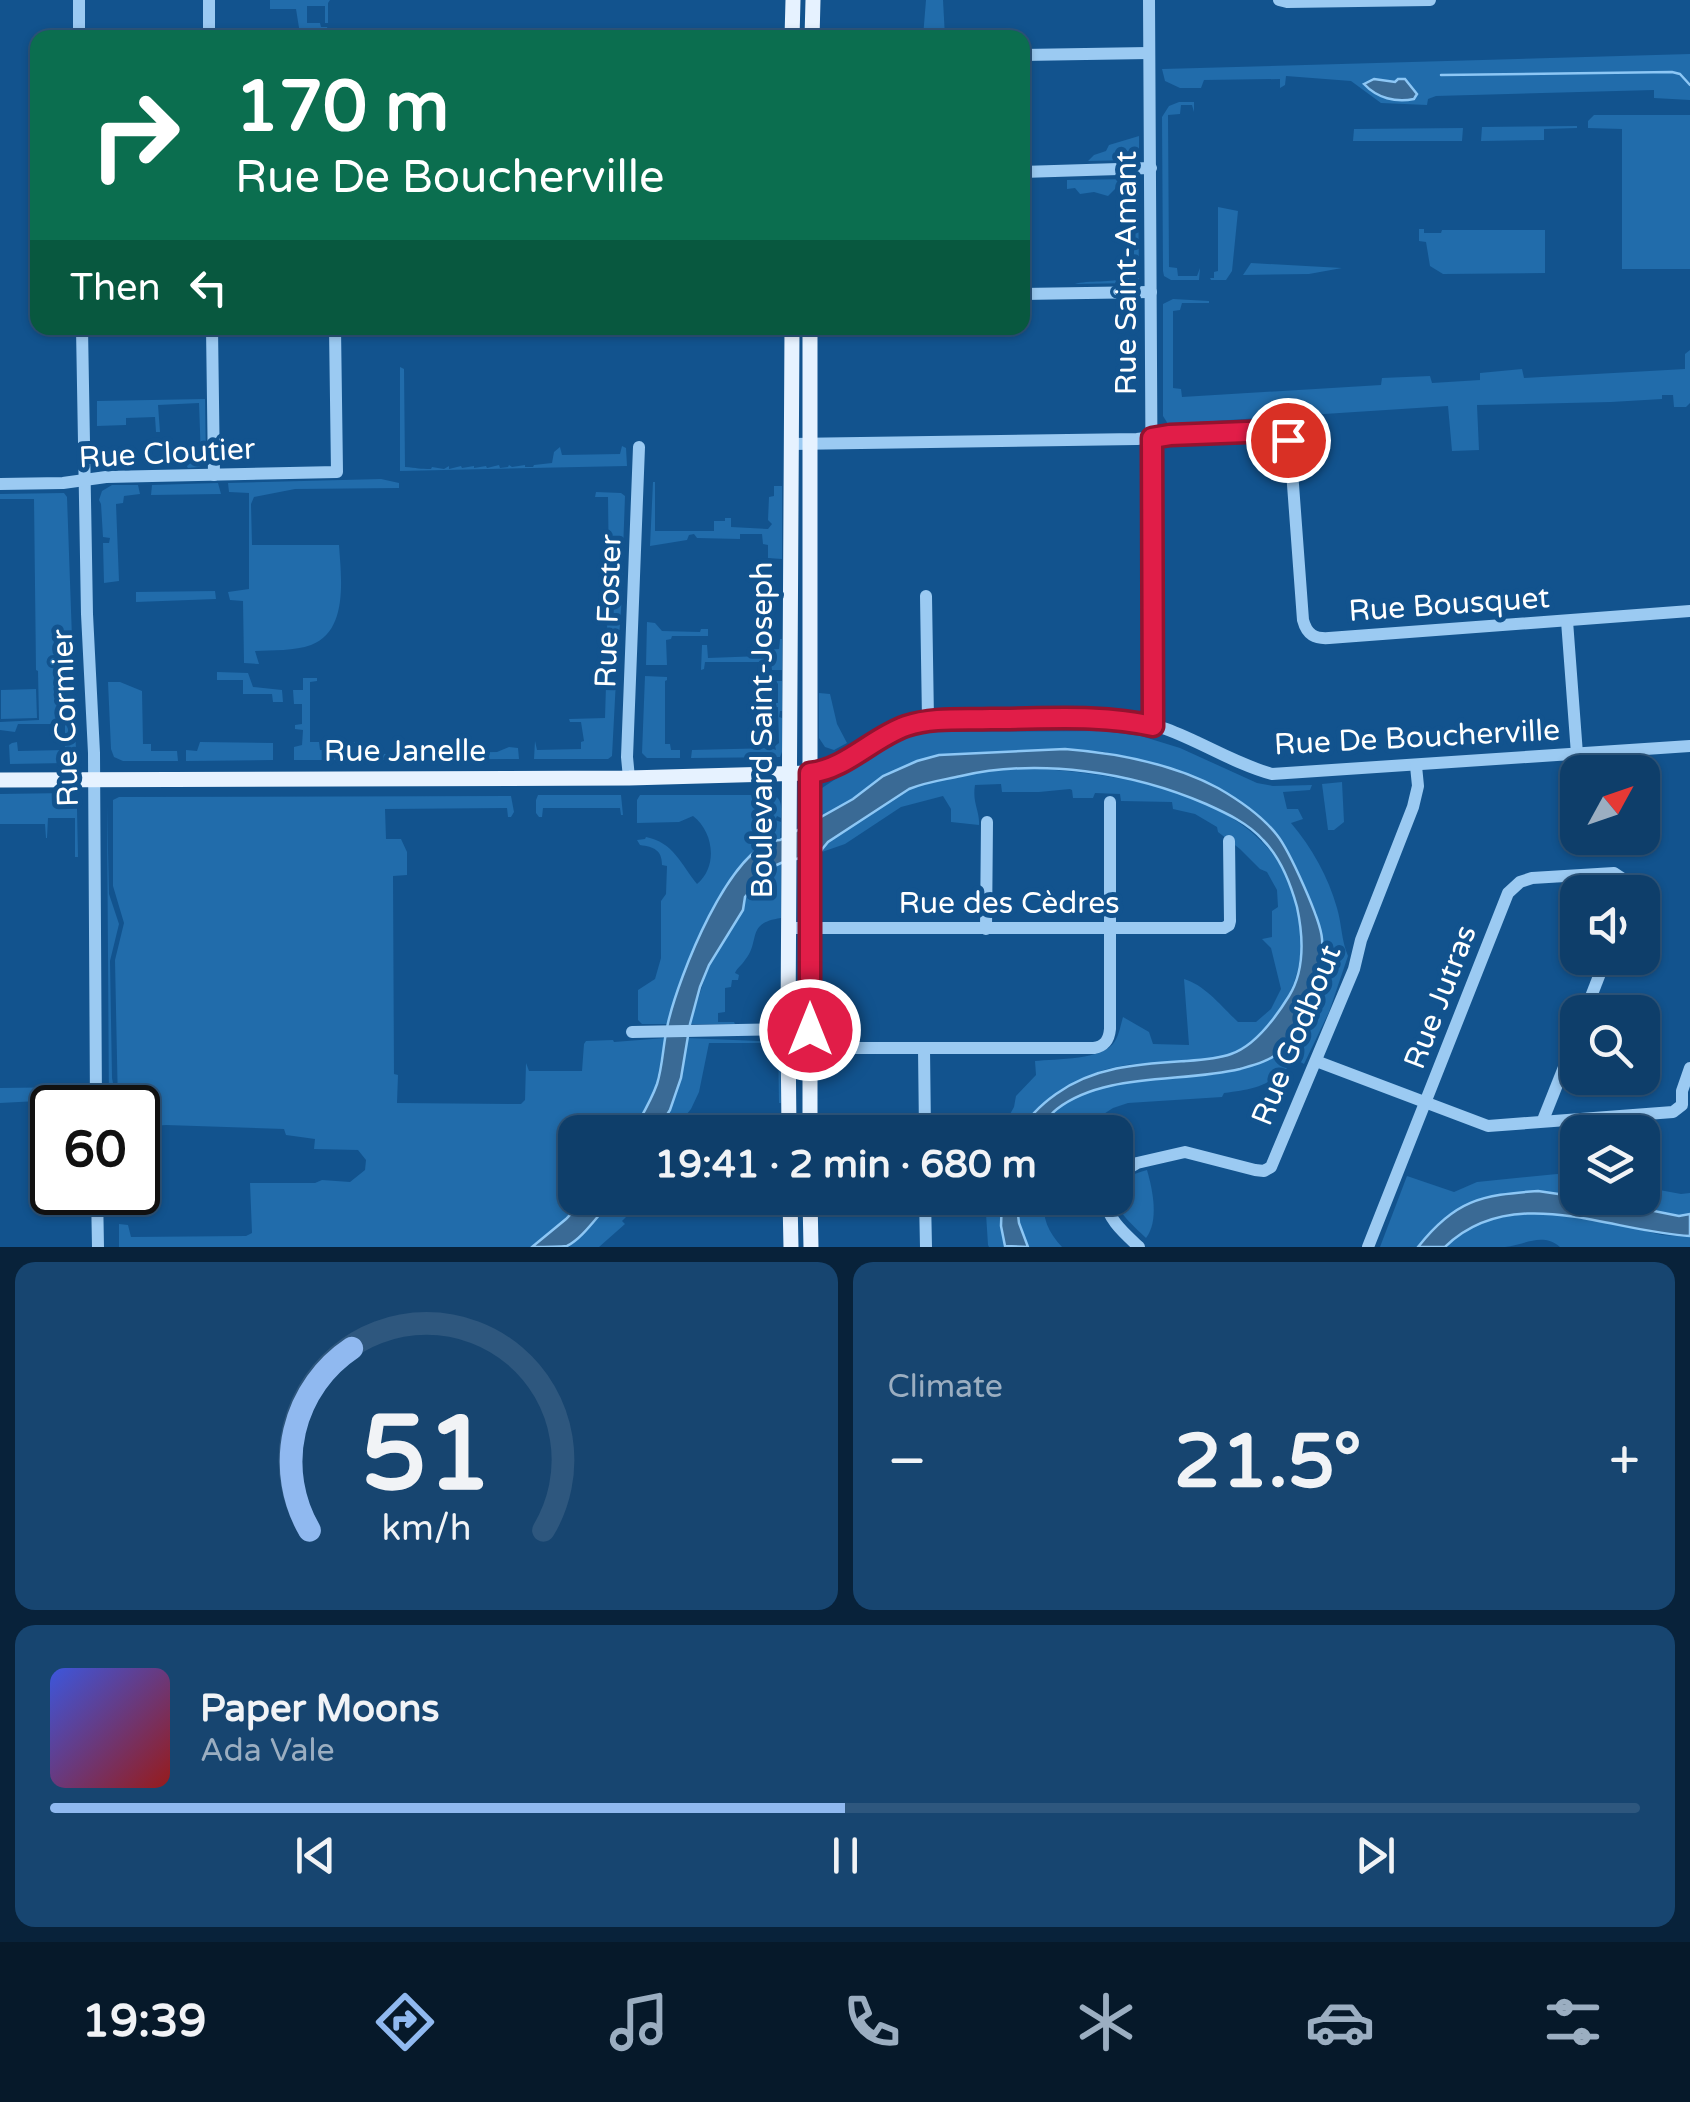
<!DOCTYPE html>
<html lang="en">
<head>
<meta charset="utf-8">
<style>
	:root { --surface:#0e3e6a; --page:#174570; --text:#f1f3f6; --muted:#9baec1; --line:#2e577e; --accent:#90b9f0 }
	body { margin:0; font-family:"Varela Round",sans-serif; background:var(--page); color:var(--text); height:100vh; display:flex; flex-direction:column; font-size:38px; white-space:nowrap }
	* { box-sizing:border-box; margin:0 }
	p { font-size:32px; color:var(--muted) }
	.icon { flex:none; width:55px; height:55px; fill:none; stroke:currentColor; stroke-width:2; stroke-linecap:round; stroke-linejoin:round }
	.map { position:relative; height:1247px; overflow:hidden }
	.panel { display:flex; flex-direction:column; gap:15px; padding:15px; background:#08223a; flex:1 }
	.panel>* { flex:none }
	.hud { position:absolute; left:30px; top:30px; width:1000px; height:305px; border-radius:20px; box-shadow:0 2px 8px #0004,0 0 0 2px var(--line); background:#0b6e4f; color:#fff; overflow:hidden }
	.needle { width:65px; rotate:50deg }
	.buttons { position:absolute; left:1560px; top:755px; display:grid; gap:20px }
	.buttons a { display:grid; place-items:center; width:100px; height:100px; border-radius:20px; background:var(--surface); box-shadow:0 2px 8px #0004,0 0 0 2px var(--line); font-size:50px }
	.speed { position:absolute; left:30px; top:1085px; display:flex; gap:20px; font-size:50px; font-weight:700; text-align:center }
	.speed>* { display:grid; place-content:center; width:130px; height:130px; border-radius:50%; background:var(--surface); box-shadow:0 2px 8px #0004,0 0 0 2px var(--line); line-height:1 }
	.speed .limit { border:5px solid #111; border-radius:15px; background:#fff; color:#111 }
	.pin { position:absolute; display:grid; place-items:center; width:85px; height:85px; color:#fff; margin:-42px; border:5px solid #fff; border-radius:50%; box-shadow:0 2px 10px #0007 }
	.me { position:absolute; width:110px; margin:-55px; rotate:0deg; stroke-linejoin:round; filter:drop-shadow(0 0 8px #0008) }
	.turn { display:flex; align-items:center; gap:35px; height:210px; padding:0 40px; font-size:45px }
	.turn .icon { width:130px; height:130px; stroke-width:2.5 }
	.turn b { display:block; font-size:70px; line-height:85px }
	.then { display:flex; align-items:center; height:95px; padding:0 40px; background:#0003; gap:20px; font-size:38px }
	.big { font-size:75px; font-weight:700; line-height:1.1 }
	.panel .tile { flex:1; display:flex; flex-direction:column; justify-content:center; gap:15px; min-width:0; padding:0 35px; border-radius:20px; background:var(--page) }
	.panel .dial { align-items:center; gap:0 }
	.dial svg { height:260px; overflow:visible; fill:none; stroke:var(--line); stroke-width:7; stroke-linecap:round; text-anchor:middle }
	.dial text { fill:var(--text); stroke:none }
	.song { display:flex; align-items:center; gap:30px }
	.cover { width:120px; height:120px; border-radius:15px; background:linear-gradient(135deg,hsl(230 70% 55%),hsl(0 70% 35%)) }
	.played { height:10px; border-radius:5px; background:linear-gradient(90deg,var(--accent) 50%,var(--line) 50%) }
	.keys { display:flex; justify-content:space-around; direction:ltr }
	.heat { display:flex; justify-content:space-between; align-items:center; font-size:55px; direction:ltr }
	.panel .tiles { flex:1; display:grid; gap:15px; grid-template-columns:1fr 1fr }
	.tile:last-child { grid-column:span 2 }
	.trip { position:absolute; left:558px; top:1115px; width:575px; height:100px; border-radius:20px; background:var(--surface); box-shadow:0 2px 8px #0004,0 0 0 2px var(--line); font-weight:700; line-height:100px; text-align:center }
	.dock { display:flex; height:160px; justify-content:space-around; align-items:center; background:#06192a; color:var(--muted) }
	.dock .icon { width:70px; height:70px }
	.dock .active { color:var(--accent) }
	.dock b { font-size:45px; color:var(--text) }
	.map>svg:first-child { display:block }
	.green { fill:#216cab; fill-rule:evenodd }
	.water { fill:#3a6a95; stroke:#8dc7f5; stroke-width:2.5 }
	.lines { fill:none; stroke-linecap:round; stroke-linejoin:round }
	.stream { stroke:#8dc7f5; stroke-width:2.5 }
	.minor { stroke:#9bcaf2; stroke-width:12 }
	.major { stroke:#e6f2ff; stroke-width:15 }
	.route-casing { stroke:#92132f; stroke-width:25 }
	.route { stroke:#e11d48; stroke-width:18 }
	.labels { text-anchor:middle; stroke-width:10; stroke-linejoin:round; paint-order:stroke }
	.street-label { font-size:30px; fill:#fff; stroke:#12538e }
</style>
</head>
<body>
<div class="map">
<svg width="1690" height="1247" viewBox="0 0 1690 1247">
	<rect width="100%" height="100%" fill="#12538e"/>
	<g class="green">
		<polygon points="270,0 330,0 328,3 328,23 325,23 325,6 307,6 307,23 320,23 321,27 327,27 329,34 300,34 296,9 270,9"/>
		<polygon points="926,0 943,0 945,37 923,37"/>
		<path d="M1690,54V100L1654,98V90L1436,96L1428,99L1427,105L1381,103L1351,81L1286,76L1285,85L1280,88V79L1204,80L1201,88H1180L1165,81L1162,69ZM1375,79L1396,82L1408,81L1417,94L1414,99C1396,103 1377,99 1365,84Z"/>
		<polygon points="1179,102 1194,102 1194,112 1192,105 1181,105 1180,114 1168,115 1169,267 1177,268 1178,276 1197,276 1200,268 1199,280 1171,280 1164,276 1163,271 1162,117 1169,106"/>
		<polygon points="1594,115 1690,115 1690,269 1622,269 1622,129 1588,128 1588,121"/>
		<polygon points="1577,126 1577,128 1544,129 1544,140 1481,141 1482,127"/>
		<polygon points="1463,128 1462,141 1353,141 1354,129"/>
		<polygon points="1139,136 1139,151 1132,160 1088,161 1094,155 1106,151 1109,145"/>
		<path d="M1131,179L1138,182L1139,279L1132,283L1075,284C1087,280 1114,283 1123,278C1136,270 1131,214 1131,198C1127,191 1125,187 1116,188L1108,196L1094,192L1080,194L1075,188L1067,189V180Z"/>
		<polygon points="1218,207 1238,211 1232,271 1226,280 1211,280 1210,278 1214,278 1214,272 1218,271"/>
		<polygon points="1419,229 1424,229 1424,233 1441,233 1442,230 1545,230 1545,273 1443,274 1430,266 1426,242 1419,241"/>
		<polygon points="1251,263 1342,268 1309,274 1243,275"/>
		<polygon points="1173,299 1209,301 1209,303 1182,303 1180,310 1173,311 1173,388 1181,389 1182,397 1381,385 1382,378 1430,376 1432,383 1480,380 1480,373 1522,369 1524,378 1685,369 1685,354 1690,350 1690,403 1686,407 1674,407 1673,395 1662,395 1662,399 1611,402 1477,405 1479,450 1452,451 1448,406 1168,424 1163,416 1163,304"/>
		<path d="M400,367L404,369L405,467C417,468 420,469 431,469L432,467L444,469L449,466V469L461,466L462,468L474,466V468L486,466L487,468L499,465L500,468L508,467L509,465L512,467L525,465V467H533L534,465L552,463L554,452L560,447L562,455L620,454L622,446L626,448L627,466L400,471Z"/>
		<polygon points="205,399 206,460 199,467 188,468 183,460 201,459 199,403 158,405 160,432 156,432 155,417 126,418 126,425 97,426 97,401"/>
		<path d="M381,479L399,483V488L295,489L254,497L251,504L252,545H339C341,576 349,631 311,645C295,651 272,650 255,651L259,664L244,663L243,601L230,600L228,592L249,589V493L229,492L228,483Z"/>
		<polygon points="653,482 655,482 655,531 714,531 714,521 725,521 725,518 731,518 731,527 768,529 772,524 768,520 769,497 774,496 774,486 782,486 782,559 768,558 768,545 763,544 762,534 740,534 740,539 697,538 694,534 689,535 687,540 650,546"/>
		<polygon points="218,483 221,494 151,495 152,485"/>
		<polygon points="112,485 138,485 140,494 124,496 123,503 116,504 119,581 104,583 103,543 109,543 110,538 103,537 101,504 99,500 102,491"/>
		<polygon points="596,492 621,493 625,496 622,580 601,580 601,577 609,576 608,497 595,497"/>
		<polygon points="64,493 67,497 76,751 70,759 71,762 67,763 10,764 9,745 12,743 17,742 18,751 65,750 65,724 18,724 15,732 0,730 0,722 39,720 38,671 36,670 34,499 0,499 0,494"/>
		<polygon points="215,591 216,599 136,602 136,592"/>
		<polygon points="601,596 622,596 617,664 598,664 598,660 606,660 608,601 601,600"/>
		<polygon points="647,622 655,623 662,631 700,632 701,629 708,629 708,636 672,636 671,639 666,640 667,665 646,665"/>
		<polygon points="780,639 782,639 782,670 772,670 771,662 705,662 704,669 701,670 702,645 707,645 708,658 762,656 762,650 779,649"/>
		<polygon points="217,672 248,673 253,687 282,690 283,702 273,702 272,694 243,694 243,680 217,680"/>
		<polygon points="645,676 667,677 667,680 665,681 665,744 670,744 671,750 680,750 680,758 647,758 642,753"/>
		<polygon points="303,678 317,678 317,681 310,682 310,742 319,742 320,750 352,750 353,743 358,741 360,743 362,760 294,760 294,747 302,745 303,730 295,729 295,725 302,724 302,704 294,704 293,690 303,690"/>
		<polygon points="598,679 616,680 612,756 608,759 534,759 535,741 537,750 581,749 581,742 584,741 581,722 570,722 569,719 605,718 606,685 597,683"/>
		<polygon points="776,681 782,681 782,711 780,711 779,717 782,718 782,752 780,757 691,758 692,750 771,748 776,750 775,746 779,743 778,707 770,707 770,703 778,703 778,684"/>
		<polygon points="108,682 120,682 142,691 143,744 151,744 151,751 177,751 178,761 123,761 114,757 111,749"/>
		<polygon points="36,689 37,718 1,719 1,690"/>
		<polygon points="819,693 830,694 837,724 847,743 834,750 825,747 819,738"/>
		<path d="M1103,731L1141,736L1180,748L1257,783L1273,786L1312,785L1310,790L1283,792L1287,809H1298L1303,819L1291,823C1312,848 1328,876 1337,908C1342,925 1341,939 1348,956L1329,1012L1304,1064L1297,1060C1267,1085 1263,1088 1224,1093L1222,1097L1128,1103L1113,1108L1076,1132H1038C1044,1125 1050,1114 1058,1108C1104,1075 1164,1082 1218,1074C1239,1071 1258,1063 1277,1054L1317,914L1279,837L1105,752L1065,749L939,755L917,761L883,776L853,799L819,819V792L822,788L887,745L922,732Z"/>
		<polygon points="200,742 273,743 273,760 186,761 186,750 197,751"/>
		<polygon points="509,747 518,748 519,759 380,760 380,754 382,754 497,752"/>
		<path d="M1026,768C1136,774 1302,799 1301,942C1301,984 1280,1019 1246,1045C1215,1069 1158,1059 1121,1066C1077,1074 1057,1095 1025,1123L1021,1132H1000L1014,1107L1016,1096L1036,1075L1035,1061C1055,1059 1105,1060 1115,1041C1119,1035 1121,1024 1123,1017L1149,1032L1153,1044L1189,1045L1184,979C1205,985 1222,1007 1238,1022H1256L1271,1009L1281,989L1271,948L1262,939L1272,937V911L1278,907L1277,890L1267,872L1260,869L1240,849L1218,832L1217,827L1195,814L1173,809L1172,802L1121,801L1120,794L1095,793L1093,798H1073L1072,790L1070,789L1039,792H1002L1001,784L975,785C972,803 980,811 979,825L951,822V809L943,796L901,807L845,844L819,853C829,840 842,832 856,823C876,808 900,790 924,783C957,773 992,771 1026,768Z"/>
		<polygon points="1342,782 1344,822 1334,830 1328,830 1322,784"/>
		<polygon points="66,793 71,795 71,797 75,801 77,809 78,857 75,857 75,818 48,818 47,838 46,838 45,824 0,824 0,794"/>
		<polygon points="538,795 621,795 623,815 621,815 620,808 543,808 542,817 539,817 536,813 536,800"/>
		<path d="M640,795H773C783,799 781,808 781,818L777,816L775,820L781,822L780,841C728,843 680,980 668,1024H642L638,1020V990L655,979L661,958V901L666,894L667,866L662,865C662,850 654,847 640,845L637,840L645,839L646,837C673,842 681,864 697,884C718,867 714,832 693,816L679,822L637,823V800Z"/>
		<polygon points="511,796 514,812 511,817 508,817 507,808 385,809 386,839 401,839 407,852 407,875 393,876 394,1074 398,1075 397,1103 521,1104 525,1100 526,1063 529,1071 582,1071 584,1044 586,1041 613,1040 614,1042 665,1038 656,1085 633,1132 575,1132 575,1198 586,1198 566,1219 532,1247 119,1247 119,1224 128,1225 131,1237 246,1236 252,1233 250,1183 315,1183 322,1180 350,1182 365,1170 366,1160 358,1150 314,1149 315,1139 286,1135 284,1129 166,1125 138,1127 138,1108 118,1107 115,960 124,923 113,886 113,800 119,797"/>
		<polygon points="107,805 109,894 119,924 110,961 112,1078 114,1089 112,1108 109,1107"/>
		<path d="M781,863V918C745,923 761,941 745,960C742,965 737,968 735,973L739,975L738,980H732L731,987L725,988V1012L718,1013V1022H734L735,1024H690L709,965L743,910L745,898L762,875Z"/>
		<path d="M687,1038L780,1042L781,1103H779L778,1043H709L699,1092L691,1109L682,1120L685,1124L682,1132H656C674,1102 683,1073 687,1038Z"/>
		<polygon points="80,1087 81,1097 76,1099 0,1103 0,1088"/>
		<path d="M1147,1170C1153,1191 1159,1221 1146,1238C1118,1212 1090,1185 1147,1170Z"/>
		<polygon points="1557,1174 1577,1176 1577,1197 1538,1191 1501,1194 1431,1231 1418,1247 1380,1247 1407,1176 1454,1192 1477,1182"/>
		<polygon points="1643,1187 1681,1194 1690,1193 1690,1214 1679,1216 1582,1198 1642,1198"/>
		<polygon points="615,1198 645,1198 622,1221 625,1224 599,1247 566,1247 600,1216 605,1206"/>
		<polygon points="985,1198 1002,1198 1001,1226 1006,1247 989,1247 988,1245"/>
		<path d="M1016,1198H1044C1042,1218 1048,1232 1062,1247H1028L1019,1223Z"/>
		<path d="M1543,1213L1611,1223L1662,1235L1690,1237V1247H1560C1542,1232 1525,1245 1505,1247C1485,1247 1465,1247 1445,1247C1473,1220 1506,1214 1543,1213Z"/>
	</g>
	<g class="water">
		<path d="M1374,79L1395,82L1398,79H1405L1417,94L1414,99C1396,103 1377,98 1364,84Z"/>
		<path d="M1065,749C1117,753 1171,763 1218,788C1239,800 1262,816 1277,835C1289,850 1321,920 1322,939C1324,964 1315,989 1303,1011C1297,1024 1291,1040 1281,1051C1270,1061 1254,1065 1240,1069C1182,1083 1105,1072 1057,1109C1049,1115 1043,1125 1038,1132H1021C1028,1117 1042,1104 1056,1094C1095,1066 1140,1064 1186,1061C1201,1060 1217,1059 1231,1054C1255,1046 1276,1017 1289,996C1305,970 1303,935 1297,907C1291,885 1280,857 1263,840C1248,823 1226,813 1206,804C1132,772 1039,758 961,776C943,780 926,782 909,789L828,842L819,853L781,863L770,868L745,897L743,910L709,965L700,987L690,1024L681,1078L670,1110L656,1132H633C641,1117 651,1101 657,1084C663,1065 663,1043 668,1023C678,979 730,843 780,840L853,799L883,776L917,761L939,755Z"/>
		<path d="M1538,1191L1599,1200L1679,1216L1690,1214V1236C1610,1232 1513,1181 1445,1247H1418C1455,1200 1481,1195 1538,1191Z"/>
		<path d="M586,1198H615C601,1210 584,1238 567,1246C558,1247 542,1247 532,1247L566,1219Z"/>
		<polygon points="1002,1198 1016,1198 1019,1223 1028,1247 1005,1246 1001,1226"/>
	</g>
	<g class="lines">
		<polyline class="stream" points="1441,75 1672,72 1680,74 1690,85"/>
		<g class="minor">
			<polyline points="79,0 79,38"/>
			<polyline points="209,0 209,38"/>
			<polyline points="1149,0 1153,725"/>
			<polyline points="1279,0 1287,2 1430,0"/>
			<polyline points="1022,55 1149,53"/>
			<polyline points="1022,172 1151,168"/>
			<polyline points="1022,294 1151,292"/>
			<polyline points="82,328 87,614 94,753 96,1108"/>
			<polyline points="212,328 214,475"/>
			<path d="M791,444L1137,439L1170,435L1278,432L1286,437L1290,444L1303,620C1307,635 1315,639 1329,638L1690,611"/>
			<polyline points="0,484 63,483 106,477 337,472 335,328"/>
			<polyline points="926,596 928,720"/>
			<polyline points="1567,621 1577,754"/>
			<path d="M810,773C854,768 883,726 928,720C953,717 980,719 1005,719C1057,719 1116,711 1166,729C1202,742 1235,764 1272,774L1690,746"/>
			<polyline points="629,778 627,757 639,447"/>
			<polyline points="789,928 1224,928 1229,925 1230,921 1229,841"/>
			<polyline points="986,929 987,822"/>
			<polyline points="1585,1012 1606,958"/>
			<path d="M632,1032L788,1029L794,1031L805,1047L810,1048H1094C1105,1046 1109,1040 1110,1029V802"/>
			<polyline points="924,1049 925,1132"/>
			<polyline points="1316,1061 1488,1126 1673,1112 1682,1105 1682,1091 1690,1068"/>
			<polyline points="1543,1120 1578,1032"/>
			<polyline points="1115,1176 1137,1163 1185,1152 1255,1170 1264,1171 1271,1167 1354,969 1361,940 1413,807 1418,786 1416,766"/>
			<polyline points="97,1192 98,1247"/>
			<polyline points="925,1198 926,1247"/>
			<path d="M1105,1198C1107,1219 1124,1233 1139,1247"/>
			<polyline points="1368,1247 1508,893 1520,882 1532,878 1614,873 1626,881 1629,892"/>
		</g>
		<g class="major">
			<polyline points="792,38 793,0"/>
			<polyline points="812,38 813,0"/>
			<polyline points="0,780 629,778 810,773"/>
			<polyline points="789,1132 788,1029 792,328"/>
			<polyline points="810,1132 810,328"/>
			<polyline points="790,1198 791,1247"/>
			<polyline points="810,1198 811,1247"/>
		</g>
	</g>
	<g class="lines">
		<defs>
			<path id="route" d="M810,1030V773C846,769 872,738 906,726C933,717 963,720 991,719C1044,719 1100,714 1153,726L1152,438L1170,435L1275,431L1284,435L1288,440"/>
		</defs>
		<use href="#route" class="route-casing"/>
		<use href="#route" class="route"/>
	</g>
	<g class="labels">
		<g class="street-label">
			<text transform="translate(1126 273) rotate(-90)" y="10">Rue Saint-Amant</text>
			<text transform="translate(167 453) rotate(-3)" y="10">Rue Cloutier</text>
			<text transform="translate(1449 604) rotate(-4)" y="10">Rue Bousquet</text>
			<text transform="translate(608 611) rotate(-88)" y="10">Rue Foster</text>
			<text transform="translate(65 718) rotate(-92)" y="10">Rue Cormier</text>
			<text transform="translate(762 730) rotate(-90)" y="10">Boulevard Saint-Joseph</text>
			<text transform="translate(1417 737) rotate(-3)" y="10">Rue De Boucherville</text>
			<text x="405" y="761">Rue Janelle</text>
			<text x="1009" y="913">Rue des Cèdres</text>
			<text transform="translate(1440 997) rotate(-69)" y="10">Rue Jutras</text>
			<text transform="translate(1296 1035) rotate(-68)" y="10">Rue Godbout</text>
		</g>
	</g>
</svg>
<div class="buttons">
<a><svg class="needle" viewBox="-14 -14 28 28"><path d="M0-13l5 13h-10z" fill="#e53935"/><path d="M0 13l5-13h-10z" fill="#9baec1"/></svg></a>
<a><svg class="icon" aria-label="sound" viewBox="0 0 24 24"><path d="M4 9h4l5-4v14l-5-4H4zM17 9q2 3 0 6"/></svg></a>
<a><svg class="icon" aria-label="search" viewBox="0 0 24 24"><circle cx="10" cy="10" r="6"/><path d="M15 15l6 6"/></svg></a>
<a><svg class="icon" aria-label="layers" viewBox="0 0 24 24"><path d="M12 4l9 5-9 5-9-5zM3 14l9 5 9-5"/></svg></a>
</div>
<div class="speed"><div class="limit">60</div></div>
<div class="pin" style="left:1288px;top:440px;background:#d93025"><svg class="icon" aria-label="arrive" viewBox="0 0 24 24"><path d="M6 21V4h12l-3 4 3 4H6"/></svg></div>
<svg class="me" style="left:810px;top:1030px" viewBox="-20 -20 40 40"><circle r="17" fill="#e11d48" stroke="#fff" stroke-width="3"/><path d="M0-11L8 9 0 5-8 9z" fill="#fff"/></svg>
<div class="trip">19:41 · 2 min · 680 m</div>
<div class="hud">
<div class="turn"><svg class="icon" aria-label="right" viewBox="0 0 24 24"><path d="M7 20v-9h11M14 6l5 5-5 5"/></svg><div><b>170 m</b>Rue De Boucherville</div></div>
<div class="then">Then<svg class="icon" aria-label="left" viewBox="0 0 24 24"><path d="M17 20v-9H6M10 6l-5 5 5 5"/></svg></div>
</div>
</div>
<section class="panel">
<div class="tiles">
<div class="tile dial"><svg viewBox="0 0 100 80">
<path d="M14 69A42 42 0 1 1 86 69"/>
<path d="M14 69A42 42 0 0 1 27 13" stroke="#90b9f0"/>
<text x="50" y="56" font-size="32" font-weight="700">51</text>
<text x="50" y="72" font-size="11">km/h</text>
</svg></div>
<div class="tile"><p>Climate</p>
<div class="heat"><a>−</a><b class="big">21.5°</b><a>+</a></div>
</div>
<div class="tile">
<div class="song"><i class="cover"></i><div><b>Paper Moons</b><p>Ada Vale</p></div></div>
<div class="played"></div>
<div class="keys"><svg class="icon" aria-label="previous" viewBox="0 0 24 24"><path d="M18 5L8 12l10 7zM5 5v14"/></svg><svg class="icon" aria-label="pause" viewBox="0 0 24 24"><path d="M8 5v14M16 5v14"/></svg><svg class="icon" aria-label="next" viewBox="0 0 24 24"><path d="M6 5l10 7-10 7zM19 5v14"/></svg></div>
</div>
</div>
</section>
<nav class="dock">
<b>19:39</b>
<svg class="icon active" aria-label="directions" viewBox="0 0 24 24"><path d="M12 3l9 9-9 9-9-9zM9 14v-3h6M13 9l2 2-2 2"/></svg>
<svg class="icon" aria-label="music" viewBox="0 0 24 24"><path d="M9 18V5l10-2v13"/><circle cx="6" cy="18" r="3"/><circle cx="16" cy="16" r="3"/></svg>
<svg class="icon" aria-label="phone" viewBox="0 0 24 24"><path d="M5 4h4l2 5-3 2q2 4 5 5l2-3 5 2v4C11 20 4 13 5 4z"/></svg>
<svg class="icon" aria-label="climate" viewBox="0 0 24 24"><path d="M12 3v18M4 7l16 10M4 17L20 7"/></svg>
<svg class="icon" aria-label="car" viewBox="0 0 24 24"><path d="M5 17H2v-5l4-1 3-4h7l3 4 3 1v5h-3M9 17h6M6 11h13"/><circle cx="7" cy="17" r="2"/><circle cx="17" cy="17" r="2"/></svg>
<svg class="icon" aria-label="filters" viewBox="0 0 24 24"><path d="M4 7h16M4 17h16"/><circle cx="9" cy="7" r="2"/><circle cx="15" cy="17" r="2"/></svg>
</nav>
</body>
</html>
